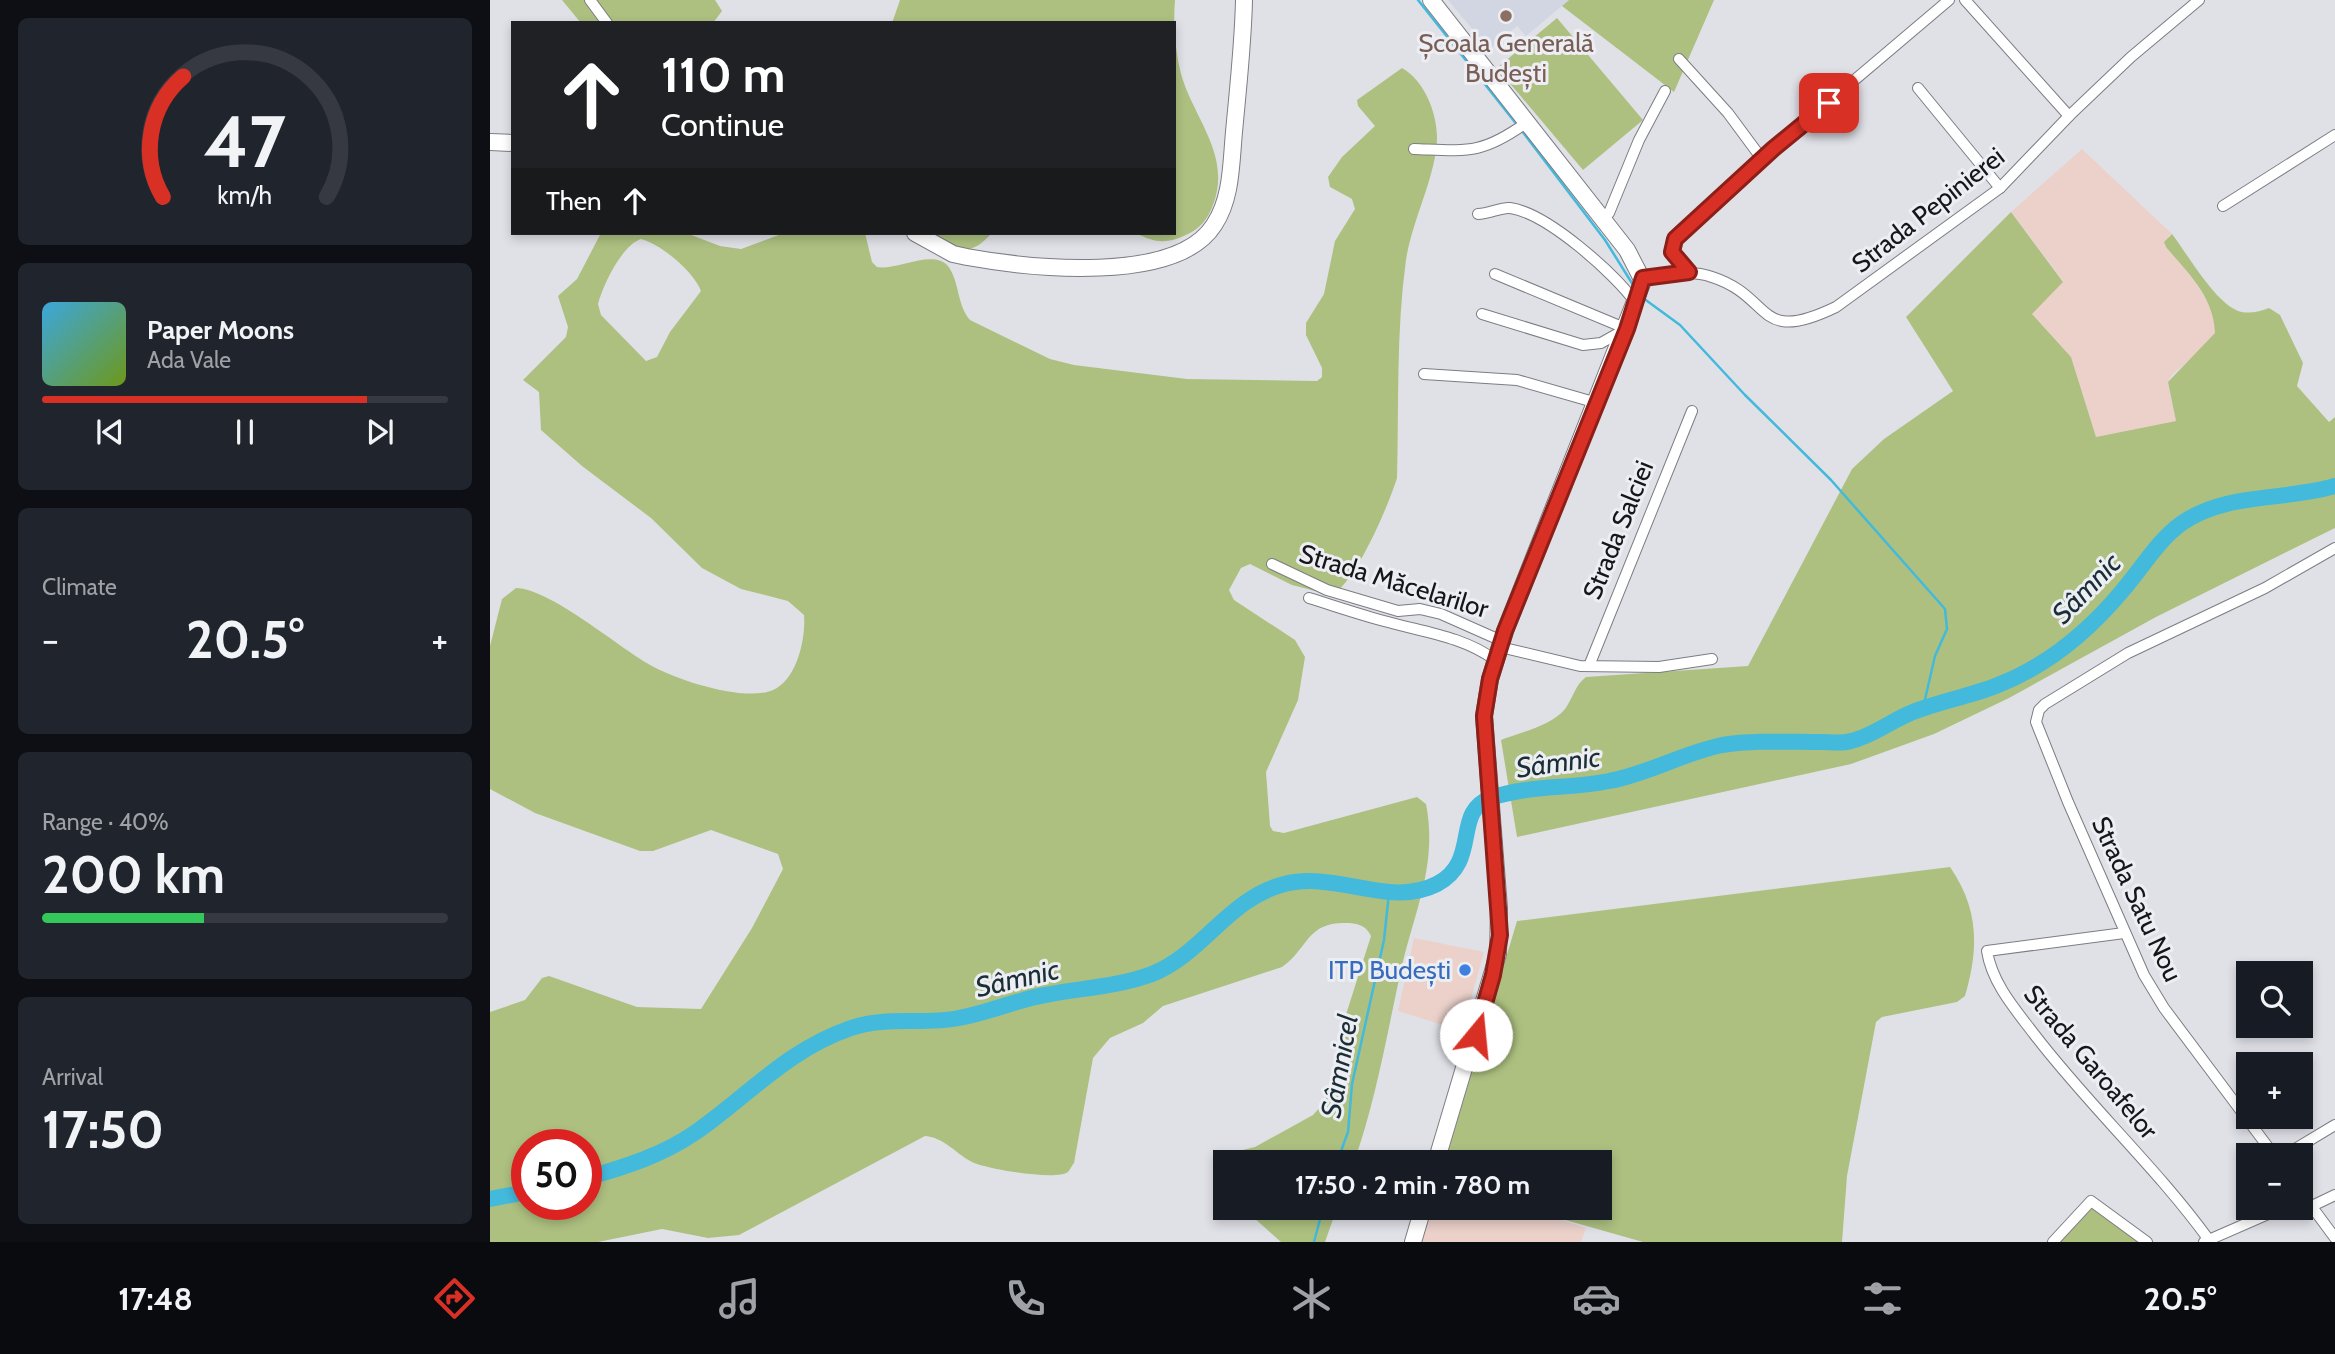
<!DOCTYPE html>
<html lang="en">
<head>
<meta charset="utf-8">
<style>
	:root { --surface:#171b24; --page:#20242c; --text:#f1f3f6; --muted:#9ea1a6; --line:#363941; --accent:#d93025 }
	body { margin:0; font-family:Cabin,sans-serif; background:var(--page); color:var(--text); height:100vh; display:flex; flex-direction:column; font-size:26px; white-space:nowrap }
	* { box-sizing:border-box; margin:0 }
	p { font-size:23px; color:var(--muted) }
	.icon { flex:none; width:38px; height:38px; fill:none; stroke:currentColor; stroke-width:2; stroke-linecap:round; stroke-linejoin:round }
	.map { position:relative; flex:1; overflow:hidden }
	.panel { display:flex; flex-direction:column; gap:18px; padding:18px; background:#0d0f14; width:490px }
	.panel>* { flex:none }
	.top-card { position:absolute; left:21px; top:21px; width:665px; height:214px; border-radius:0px; box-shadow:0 4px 10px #0003; background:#202124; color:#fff; overflow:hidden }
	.controls { position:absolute; left:1746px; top:961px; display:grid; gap:14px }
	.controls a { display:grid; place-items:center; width:77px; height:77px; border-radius:0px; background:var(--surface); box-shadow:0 4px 10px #0003; font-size:35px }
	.speed { position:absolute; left:21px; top:1129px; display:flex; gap:14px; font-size:35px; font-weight:700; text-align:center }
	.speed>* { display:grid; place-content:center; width:91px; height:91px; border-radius:50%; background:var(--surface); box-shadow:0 4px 10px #0003; line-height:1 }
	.speed .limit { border:10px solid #d22; background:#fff; color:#111 }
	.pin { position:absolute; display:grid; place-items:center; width:60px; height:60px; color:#fff; margin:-30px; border-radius:14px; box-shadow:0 4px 10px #0006 }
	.me { position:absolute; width:77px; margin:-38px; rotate:17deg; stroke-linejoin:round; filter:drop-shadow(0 0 5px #0008) }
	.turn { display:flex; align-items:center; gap:24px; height:147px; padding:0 35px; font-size:32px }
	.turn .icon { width:91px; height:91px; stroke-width:2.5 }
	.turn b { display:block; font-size:49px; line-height:60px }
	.then { display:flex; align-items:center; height:66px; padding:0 35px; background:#0003; gap:14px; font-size:26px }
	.big { font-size:52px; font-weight:800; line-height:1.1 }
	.panel .card { flex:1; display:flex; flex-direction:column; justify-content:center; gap:10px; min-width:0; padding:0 24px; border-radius:10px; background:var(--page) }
	.panel .dial { align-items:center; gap:0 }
	.dial svg { height:182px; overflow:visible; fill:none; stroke:var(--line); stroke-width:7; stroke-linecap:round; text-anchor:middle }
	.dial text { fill:var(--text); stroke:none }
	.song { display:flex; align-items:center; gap:21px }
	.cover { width:84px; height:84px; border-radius:10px; background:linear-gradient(135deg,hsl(200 70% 55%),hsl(80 70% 35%)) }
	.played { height:7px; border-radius:4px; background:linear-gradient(90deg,var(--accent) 80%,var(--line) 80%) }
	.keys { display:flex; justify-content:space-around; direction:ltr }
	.heat { display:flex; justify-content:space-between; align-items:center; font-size:38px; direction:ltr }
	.charge { height:10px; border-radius:5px; background:linear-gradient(90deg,#34c759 40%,var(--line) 0) }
	.trip { position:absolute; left:723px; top:1150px; width:399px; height:70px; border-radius:0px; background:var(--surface); box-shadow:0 4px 10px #0003; font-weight:800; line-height:70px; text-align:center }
	.tab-bar { display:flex; height:112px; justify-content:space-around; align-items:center; background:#090b0e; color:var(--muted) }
	.tab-bar .icon { width:49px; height:49px }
	.tab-bar .current { color:var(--accent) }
	.tab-bar b { font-size:32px; color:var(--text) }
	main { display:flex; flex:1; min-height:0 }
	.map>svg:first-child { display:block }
	.built { fill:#d2d5e2 }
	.industrial { fill:#ebd1ca }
	.green { fill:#adc080; fill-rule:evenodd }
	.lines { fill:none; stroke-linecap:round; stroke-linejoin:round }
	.stream { stroke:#43b9dc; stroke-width:2.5 }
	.river { stroke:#43b9dc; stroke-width:16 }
	.street-casing { stroke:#7c7d83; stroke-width:12 }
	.secondary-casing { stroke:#7c7d83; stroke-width:18 }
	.street { stroke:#fff; stroke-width:10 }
	.secondary { stroke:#fff; stroke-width:16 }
	.route-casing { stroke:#8d1f18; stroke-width:18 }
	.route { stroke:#d93025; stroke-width:12 }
	.education-dot { fill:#8d6e63; stroke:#edeef4; stroke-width:2.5 }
	.shop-dot { fill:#3f7fe0; stroke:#edeef4; stroke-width:2.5 }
	.labels { text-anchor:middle; stroke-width:6; stroke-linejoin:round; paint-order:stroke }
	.education-label { font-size:26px; fill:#785e54; stroke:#edeef4 }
	.street-label { font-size:26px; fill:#161618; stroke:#edeef4 }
	.shop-label { font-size:26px; fill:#366cbe; stroke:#edeef4; text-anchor:end }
	.water-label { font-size:28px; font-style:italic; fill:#1a2e35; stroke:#edeef4 }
</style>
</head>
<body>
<main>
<section class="panel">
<div class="card dial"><svg viewBox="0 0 100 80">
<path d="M14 69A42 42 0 1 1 86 69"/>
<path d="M14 69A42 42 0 0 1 23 16" stroke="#d93025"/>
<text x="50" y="56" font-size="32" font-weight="700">47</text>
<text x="50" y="72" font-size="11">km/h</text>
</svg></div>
<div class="card">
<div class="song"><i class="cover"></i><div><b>Paper Moons</b><p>Ada Vale</p></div></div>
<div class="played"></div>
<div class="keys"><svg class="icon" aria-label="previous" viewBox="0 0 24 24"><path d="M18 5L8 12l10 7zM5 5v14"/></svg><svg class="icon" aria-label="pause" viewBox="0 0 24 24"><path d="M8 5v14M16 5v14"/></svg><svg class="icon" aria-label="next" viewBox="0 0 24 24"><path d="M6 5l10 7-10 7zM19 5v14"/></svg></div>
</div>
<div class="card"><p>Climate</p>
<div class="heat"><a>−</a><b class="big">20.5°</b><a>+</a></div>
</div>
<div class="card"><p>Range · 40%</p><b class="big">200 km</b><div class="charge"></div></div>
<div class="card"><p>Arrival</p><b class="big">17:50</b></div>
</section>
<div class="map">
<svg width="1845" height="1242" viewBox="0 0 1845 1242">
	<rect width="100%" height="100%" fill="#e0e1e7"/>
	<polygon class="built" points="958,0 1079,0 1036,36 1027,26 999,49"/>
	<g class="industrial">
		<polygon points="1592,149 1682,234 1678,236 1720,306 1725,323 1725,333 1719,343 1682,375 1678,382 1686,421 1606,437 1581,357 1542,314 1573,281 1521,212"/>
		<polygon points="924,938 994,952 972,1031 908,1011"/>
		<polygon points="941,1208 1033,1208 1096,1228 1091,1242 932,1242"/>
	</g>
	<g class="green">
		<polygon points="72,0 225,0 232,11 223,23 91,23"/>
		<path d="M410,0H685C683,25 685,50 691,74C704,119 742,156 723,205C718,219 710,229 696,235C677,244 664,243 646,233H684V23H402Z"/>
		<polygon points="1079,0 1224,0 1184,92 1072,6"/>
		<polygon points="1067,18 1153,120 1093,170 1007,68"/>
		<path d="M912,68C934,80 947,113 947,137C947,174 922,220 916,260C906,332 909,406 907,478C899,504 865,585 841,595L802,585L760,564L751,568L739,590L744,600L805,640L815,657L808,700L776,772L780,826L783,831L794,833L927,797L936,804C948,865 924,912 911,970C897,1034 886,1100 864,1162H735V1190L726,1179L723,1166L732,1155L765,1147L823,1115L833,1104L841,1089L852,1027L881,936C876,926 870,924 859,923C816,921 820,947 792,967L673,1006L653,1023L620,1038L603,1058L584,1163C582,1165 580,1170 578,1172C566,1181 496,1169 482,1162C465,1153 455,1138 435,1136L249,1235L218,1238L172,1229L108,1242H0V1012L35,1000L52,978L59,976L147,1007L211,1009L262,928L293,869L288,854L221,830L163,851H150L45,813L0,789V646L12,599L26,588C62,589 131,650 164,667C190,681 255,702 283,690C307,680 316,638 314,615L298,601L251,589L212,568L161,518L92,466L51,430L49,392L33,380L76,337L78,327L68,296L87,279L111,233H196L230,246L251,249L294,233H375L382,262L387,267C406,271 448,246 460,269C470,286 467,304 480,320L560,359L584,365L697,379L827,381L832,377V368L816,335V323L834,294L845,241L865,209L862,199L840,187L838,177L852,157L885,126L868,106L867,100ZM151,239C171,244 204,272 211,291L180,332L167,357L156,361L111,315L108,304C113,285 132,245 151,239ZM37,1144H96V1204H37Z"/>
		<path d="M1521,212L1573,282L1542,314L1581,357L1606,437L1686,421L1678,382L1725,333C1724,297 1698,273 1676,247L1674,242L1682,234C1698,255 1723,299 1746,310C1756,315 1769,312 1779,308L1790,315L1813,363L1807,386L1839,422L1845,417V528L1666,617L1519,698L1444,734L1361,764L1027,837L1011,740C1031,732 1061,726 1075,709C1083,698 1085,685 1096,677L1258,666L1362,469L1394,439L1463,391L1416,317Z"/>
		<path d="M440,233H502C477,260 468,249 440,233Z"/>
		<path d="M1460,867C1489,909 1489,948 1475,996L1467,1002L1392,1017L1386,1022L1357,1176L1352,1242H1153L1033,1208H1110V1162H955L1027,921Z"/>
		<polygon points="1603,1205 1652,1242 1568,1242"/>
		<polygon points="753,1208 847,1208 835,1242 791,1242"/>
	</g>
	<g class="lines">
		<g class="stream">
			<polyline points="928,0 1028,126"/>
			<polyline points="1032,131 1115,240 1145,288"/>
			<polyline points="1153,298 1190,325 1255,395 1341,480 1455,609 1457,629 1445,656 1433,708"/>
			<polyline points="847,1162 858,1132 862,1084 894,940 899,893"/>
			<polyline points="824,1242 833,1208"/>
		</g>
		<g class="river">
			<path d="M96,1178C135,1167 173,1155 206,1132C259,1095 297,1050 361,1028C396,1016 433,1025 469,1018C498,1013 526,1000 555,995C591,988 627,987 662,974C712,954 738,900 791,885C846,869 898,909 947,884C991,861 962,811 1001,798C1037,785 1081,789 1119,781C1158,774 1193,753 1232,745C1265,740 1298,742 1331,742C1341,742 1351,744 1361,741C1383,736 1402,720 1423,712C1451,701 1481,696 1508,685C1559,665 1599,631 1633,590C1652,568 1668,540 1692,523C1737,492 1795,501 1845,486"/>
			<polyline points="0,1199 37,1192"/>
		</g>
		<defs>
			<g id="street">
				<polyline points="100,0 117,23"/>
				<polyline points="1475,0 1579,116"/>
				<polyline points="1189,59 1238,113 1272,159"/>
				<polyline points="1428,88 1510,188"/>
				<path d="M924,149C977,151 991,155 1036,123"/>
				<polyline points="1733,206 1845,135"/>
				<path d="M988,214C999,214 1011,207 1020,208C1057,213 1124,273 1146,303"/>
				<polyline points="1113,219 1119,213 1149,140 1175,91"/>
				<polyline points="1199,273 1182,252 1183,243 1190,234 1283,149 1459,0"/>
				<polyline points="1005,274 1137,329"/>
				<path d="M1153,278C1176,275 1200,269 1222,277C1284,297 1265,346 1346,307L1510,188L1579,116L1641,57L1709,0"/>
				<polyline points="992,314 1093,345 1111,343 1134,330"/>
				<polyline points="934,374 1027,380 1107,403"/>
				<polyline points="782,564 837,590 908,611 930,609 951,614 1012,641"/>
				<path d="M819,598C845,606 871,615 898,622C934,632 974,637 1005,660"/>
				<polyline points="1010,647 1090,666 1169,667 1222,659"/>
				<polyline points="1099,666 1202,411"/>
				<path d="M1634,933L1497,951C1502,983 1525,1009 1544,1034C1599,1106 1666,1167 1719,1240"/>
				<polyline points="1784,1155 1674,1008 1654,975 1578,802 1546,722 1549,710 1555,704 1638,653 1775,588 1845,548"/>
				<polyline points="1795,1155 1845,1125"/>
				<polyline points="1811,1192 1845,1238"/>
				<polyline points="1822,1206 1845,1195"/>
				<polyline points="1563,1242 1601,1201 1657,1242"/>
				<polyline points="1714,1242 1792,1208"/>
			</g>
			<g id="secondary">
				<polyline points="941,0 1137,250 1153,281 1015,631 1000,679 994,716 1009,908 1008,954 946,1162"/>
				<polyline points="0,142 23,143"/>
				<path d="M425,233L463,254L477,257C538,268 686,285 724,225C742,198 741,163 744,132C748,88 753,45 754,0"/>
				<polyline points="923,1242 933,1208"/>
			</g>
		</defs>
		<use href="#street" class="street-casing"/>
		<use href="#secondary" class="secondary-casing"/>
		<use href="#street" class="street"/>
		<use href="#secondary" class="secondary"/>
	</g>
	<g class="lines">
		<defs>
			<polyline id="route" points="986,1035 1003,975 1010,935 994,716 1000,679 1015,631 1137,329 1153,278 1199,272 1182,252 1185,239 1283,149 1339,103"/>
		</defs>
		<use href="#route" class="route-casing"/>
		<use href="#route" class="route"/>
	</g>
	<circle class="education-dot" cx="1016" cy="16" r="7"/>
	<circle class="shop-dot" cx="975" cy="970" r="7"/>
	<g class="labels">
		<g class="education-label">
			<text x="1016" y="52">Școala Generală<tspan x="1016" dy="30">Budești</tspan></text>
		</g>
		<g class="street-label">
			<text transform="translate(1438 210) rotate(-38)" y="9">Strada Pepinierei</text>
			<text transform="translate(1128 530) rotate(-68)" y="9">Strada Salciei</text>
			<text transform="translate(904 581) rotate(17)" y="9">Strada Măcelarilor</text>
			<text transform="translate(1647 899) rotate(65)" y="9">Strada Satu Nou</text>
			<text transform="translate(1601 1062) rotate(50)" y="9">Strada Garoafelor</text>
		</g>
		<g class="shop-label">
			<text x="961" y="979">ITP Budești</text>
		</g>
		<g class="water-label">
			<text transform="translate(1596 588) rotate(-46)" y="10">Sâmnic</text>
			<text transform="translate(1068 762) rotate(-8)" y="10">Sâmnic</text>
			<text transform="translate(527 978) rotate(-13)" y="10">Sâmnic</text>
			<text transform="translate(849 1066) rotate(-80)" y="10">Sâmnicel</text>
		</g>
	</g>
</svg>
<div class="controls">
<a><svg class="icon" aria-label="search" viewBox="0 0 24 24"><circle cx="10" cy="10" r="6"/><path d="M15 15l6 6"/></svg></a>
<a>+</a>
<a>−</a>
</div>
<div class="speed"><div class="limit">50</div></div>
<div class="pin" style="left:1339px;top:103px;background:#d93025"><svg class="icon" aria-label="arrive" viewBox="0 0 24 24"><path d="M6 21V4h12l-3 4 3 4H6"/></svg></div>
<svg class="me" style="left:986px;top:1035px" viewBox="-20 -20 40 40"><circle r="19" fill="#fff"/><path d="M0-13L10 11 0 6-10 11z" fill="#d93025"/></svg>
<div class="trip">17:50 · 2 min · 780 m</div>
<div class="top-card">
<div class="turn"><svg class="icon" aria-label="ahead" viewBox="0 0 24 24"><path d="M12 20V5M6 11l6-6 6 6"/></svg><div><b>110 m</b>Continue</div></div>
<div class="then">Then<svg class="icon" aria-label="ahead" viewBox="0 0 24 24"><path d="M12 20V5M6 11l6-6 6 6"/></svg></div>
</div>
</div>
</main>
<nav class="tab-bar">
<b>17:48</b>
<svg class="icon current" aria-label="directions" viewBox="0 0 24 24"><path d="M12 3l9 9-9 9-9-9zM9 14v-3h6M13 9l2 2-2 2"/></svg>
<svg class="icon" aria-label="music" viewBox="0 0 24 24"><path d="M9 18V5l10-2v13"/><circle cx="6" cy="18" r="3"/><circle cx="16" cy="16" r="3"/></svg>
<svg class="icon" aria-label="phone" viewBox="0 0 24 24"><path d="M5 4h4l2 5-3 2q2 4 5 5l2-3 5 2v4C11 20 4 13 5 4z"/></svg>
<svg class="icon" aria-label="climate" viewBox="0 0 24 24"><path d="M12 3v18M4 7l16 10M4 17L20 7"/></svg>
<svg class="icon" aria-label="car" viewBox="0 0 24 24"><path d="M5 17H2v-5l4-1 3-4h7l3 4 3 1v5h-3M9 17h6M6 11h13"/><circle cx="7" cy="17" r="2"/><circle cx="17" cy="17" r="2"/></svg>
<svg class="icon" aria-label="filters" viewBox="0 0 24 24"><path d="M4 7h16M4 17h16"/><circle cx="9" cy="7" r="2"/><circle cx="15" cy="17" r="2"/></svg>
<b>20.5°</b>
</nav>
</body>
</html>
